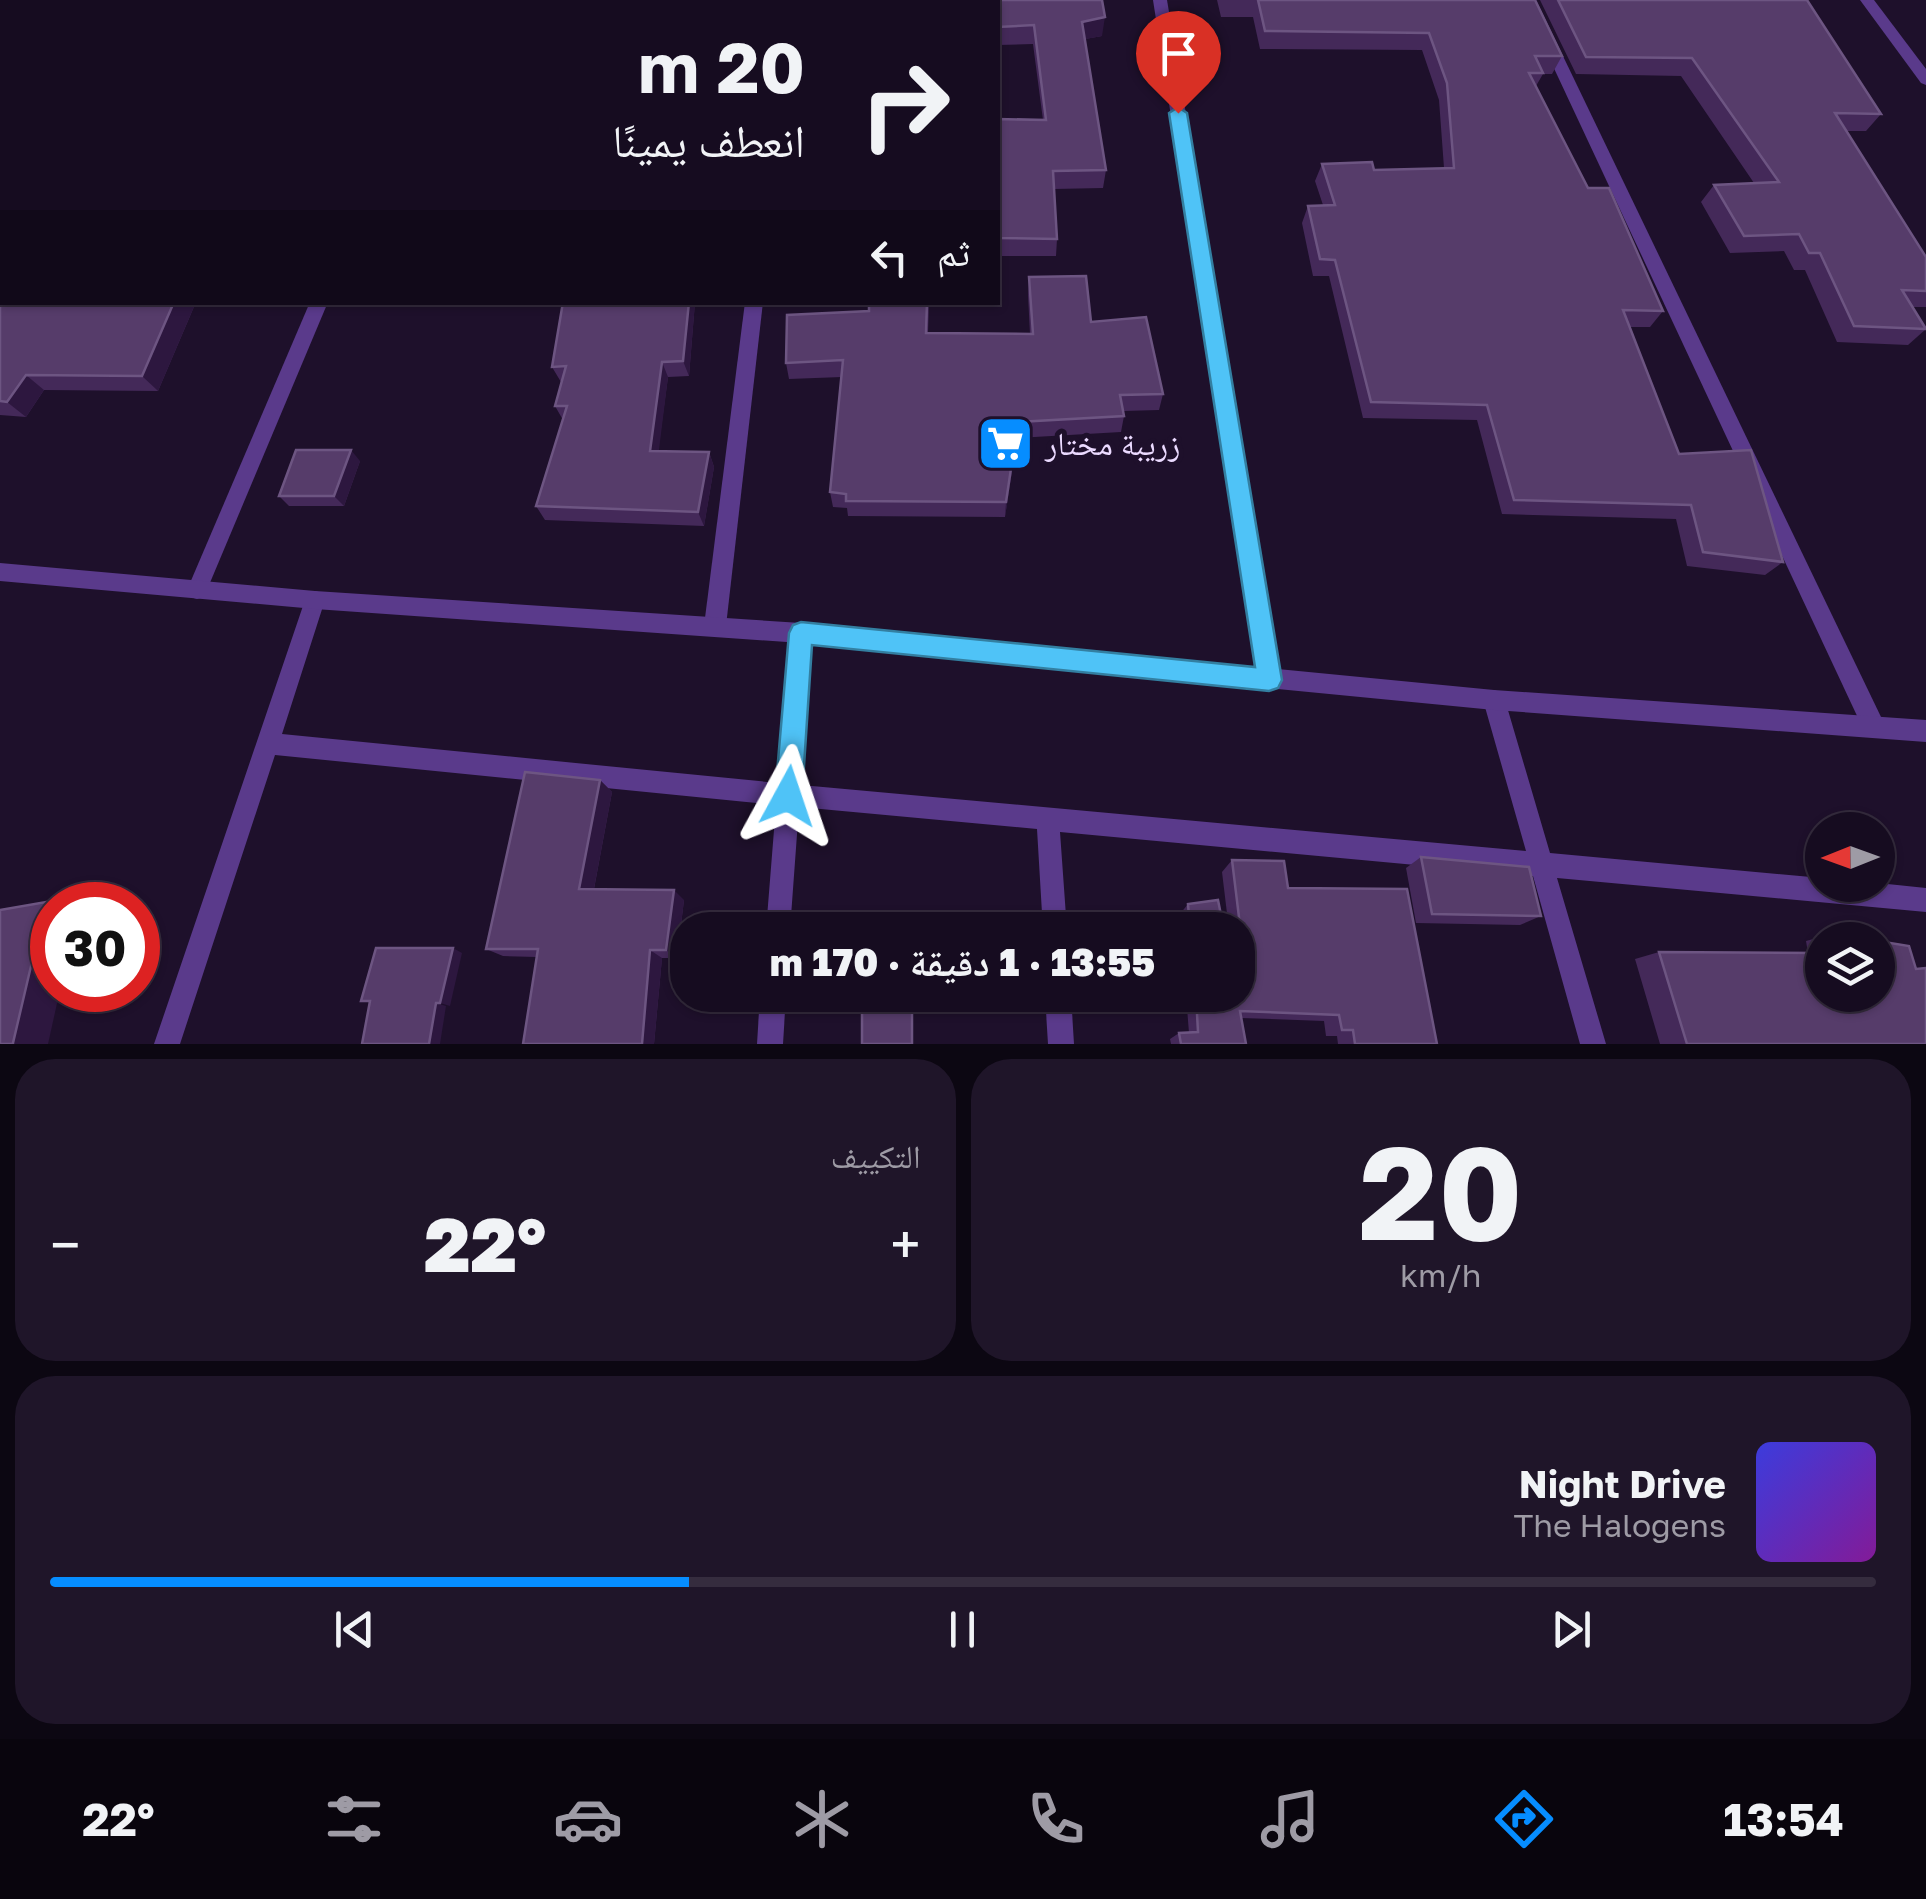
<!DOCTYPE html>
<html lang="ar">
<head>
<meta charset="utf-8">
<style>
	:root { --surface:#160c20; --page:#1f1529; --text:#f1f3f6; --muted:#9e9ba5; --line:#352c3e; --accent:#068dff }
	body { margin:0; font-family:"Golos Text","Noto Naskh Arabic",sans-serif; background:var(--page); color:var(--text); direction:rtl; height:100vh; display:flex; flex-direction:column; font-size:38px; white-space:nowrap }
	* { box-sizing:border-box; margin:0 }
	p { font-size:32px; color:var(--muted) }
	.icon { flex:none; width:55px; height:55px; fill:none; stroke:currentColor; stroke-width:2; stroke-linecap:round; stroke-linejoin:round }
	.map { position:relative; height:1044px; overflow:hidden; direction:ltr }
	.panel { display:flex; flex-direction:column; gap:15px; padding:15px; background:#0c0712; flex:1 }
	.panel>* { flex:none }
	.guide { position:absolute; left:0px; top:0px; width:1000px; height:305px; box-shadow:0 2px 8px #0004,0 0 0 2px var(--line); direction:rtl; background:#160c20; color:var(--text); overflow:hidden }
	.needle { width:65px; rotate:269deg }
	.fabs { position:absolute; left:1805px; top:812px; display:grid; gap:20px }
	.fabs a { display:grid; place-items:center; width:90px; height:90px; border-radius:50%; background:var(--surface); box-shadow:0 2px 8px #0004,0 0 0 2px var(--line); font-size:50px }
	.speed { position:absolute; left:30px; top:882px; display:flex; gap:20px; font-size:50px; font-weight:700; text-align:center }
	.speed>* { display:grid; place-content:center; width:130px; height:130px; border-radius:50%; background:var(--surface); box-shadow:0 2px 8px #0004,0 0 0 2px var(--line); line-height:1 }
	.speed .limit { border:15px solid #d22; background:#fff; color:#111 }
	.pin { position:absolute; display:grid; place-items:center; width:85px; height:85px; color:#fff; margin:-102px -42px; border-radius:50% 50% 50% 0; rotate:-45deg; box-shadow:0 0 10px #0007 }
	.pin .icon { rotate:45deg }
	.me { position:absolute; width:110px; margin:-55px; rotate:5deg; stroke-linejoin:round; filter:drop-shadow(0 0 8px #0008) }
	.turn { display:flex; align-items:center; gap:35px; height:210px; padding:0 30px; font-size:45px }
	.turn .icon { width:130px; height:130px; stroke-width:2.5 }
	.turn b { display:block; font-size:70px; line-height:85px }
	.then { display:flex; align-items:center; height:95px; padding:0 30px; background:#0003; gap:20px; font-size:38px }
	.big { font-size:75px; font-weight:800; line-height:1.1 }
	.panel .tile { flex:1; display:flex; flex-direction:column; justify-content:center; gap:15px; min-width:0; padding:0 35px; border-radius:40px; background:var(--page) }
	.panel .dial { align-items:center; gap:0 }
	.dial b { font-size:130px; line-height:1 }
	.song { display:flex; align-items:center; gap:30px }
	.cover { width:120px; height:120px; border-radius:15px; background:linear-gradient(135deg,hsl(240 70% 55%),hsl(290 70% 35%)) }
	.played { height:10px; border-radius:5px; background:linear-gradient(90deg,var(--accent) 35%,var(--line) 35%) }
	.keys { display:flex; justify-content:space-around; direction:ltr }
	.heat { display:flex; justify-content:space-between; align-items:center; font-size:55px; direction:ltr }
	.panel .tiles { flex:1; display:grid; gap:15px; grid-template-columns:1fr 1fr }
	.tile:last-child { grid-column:span 2 }
	.trip { position:absolute; left:670px; top:912px; width:585px; height:100px; border-radius:40px; background:var(--surface); box-shadow:0 2px 8px #0004,0 0 0 2px var(--line); font-weight:800; line-height:100px; text-align:center; direction:rtl }
	.dock { display:flex; height:160px; justify-content:space-around; align-items:center; background:#09050d; color:var(--muted) }
	.dock .icon { width:70px; height:70px }
	.dock .current { color:var(--accent) }
	.dock b { font-size:45px; color:var(--text) }
	.map>svg:first-child { display:block }
	.lines { fill:none; stroke-linecap:round; stroke-linejoin:round }
	.minor { fill:#5a3a8b; fill-rule:evenodd }
	.tertiary { fill:#5a3a8b; fill-rule:evenodd }
	.wall { fill:#442959 }
	.shaded-wall { fill:#2d173f }
	.building { fill:#563c6a; stroke:#6d5582; stroke-width:2.5 }
	.route { fill:#4fc3f7; stroke:#337fa1; stroke-width:2.5 }
	.labels { text-anchor:middle; stroke-width:10; stroke-linejoin:round; paint-order:stroke }
	.poi-label { font-size:32px; fill:#ebdaff; stroke:#1e102b; text-anchor:start }
</style>
</head>
<body>
<div class="map">
<svg width="1926" height="1044" viewBox="0 0 1926 1044">
	<rect width="100%" height="100%" fill="#1e102b"/>
	<g class="lines">
		<g class="minor">
			<polygon points="217,0 232,0 233,2 219,2"/>
			<polygon points="1153,0 1167,0 1280,679 1277,686 1269,689 1261,686 1258,679"/>
			<polygon points="1522,0 1536,0 1882,719 1885,727 1882,735 1874,738 1866,735"/>
			<polygon points="310,302 328,302 204,597 197,599 190,597 187,590"/>
			<polygon points="745,302 763,302 726,626 722,633 715,636 708,633 704,626"/>
			<polygon points="315,591 322,593 325,600 282,734 778,783 790,633 793,626 801,623 809,626 812,633 801,785 1526,851 1483,700 1486,693 1494,690 1502,693 1505,700 1550,853 1822,878 1822,885 1878,883 1926,888 1926,912 1557,878 1606,1044 1580,1044 1533,876 1060,832 1067,930 1043,930 1037,829 799,807 790,930 766,930 776,805 275,755 180,1044 154,1044 305,600 308,593"/>
			<polygon points="760,995 786,995 783,1044 757,1044"/>
			<polygon points="1045,995 1071,995 1074,1044 1048,1044"/>
		</g>
		<g class="tertiary">
			<polygon points="1860,0 1874,0 1926,69 1926,85 1921,83"/>
			<polygon points="0,563 315,591 801,623 1494,690 1926,720 1926,742 1494,710 801,643 315,609 0,581"/>
		</g>
	</g>
	<g class="wall">
		<polygon points="1102,0 1102,36 1085,39 1106,170 1103,188 1054,189 1057,239 1056,256 998,256 998,119 1043,120 1033,44 998,45 998,2"/>
		<polygon points="1217,0 1535,0 1562,56 1552,74 1543,74 1536,86 1588,188 1663,311 1650,327 1629,327 1679,454 1783,562 1765,575 1687,566 1676,519 1502,514 1477,420 1363,418 1329,276 1313,276 1302,223 1308,206 1323,205 1315,181 1322,164 1374,170 1444,168 1439,100 1422,50 1260,49 1253,17 1221,17"/>
		<polygon points="1540,0 1807,0 1881,114 1866,131 1846,131 1926,257 1926,307 1912,307 1926,329 1908,345 1837,342 1805,270 1794,270 1784,251 1730,253 1701,202 1714,185 1754,183 1681,76 1576,74"/>
		<polygon points="0,219 196,302 158,391 44,390 26,417 0,415"/>
		<polygon points="1029,277 1091,322 1163,394 1159,410 1123,411 1124,416 1121,432 1017,438 1005,517 848,516 847,508 833,507 830,492 842,377 789,379 786,363 869,311 869,302 929,302 928,333 1030,334 1028,295"/>
		<polygon points="695,302 689,376 668,377 658,451 709,452 714,467 704,526 545,520 536,506 563,420 555,406 561,382 552,367"/>
		<polygon points="360,461 344,506 289,506 279,496"/>
		<polygon points="600,780 612,792 594,889 684,900 677,958 662,958 654,1044 523,1044 537,957 503,956 486,949"/>
		<polygon points="1421,857 1541,916 1520,925 1416,923 1406,868"/>
		<polygon points="1232,860 1288,888 1437,1044 1338,1044 1337,1036 1326,1036 1324,1021 1241,1018 1246,1044 1171,1044 1170,1039 1179,1033 1189,1033 1186,995 1238,995 1238,930 1229,930 1222,872"/>
		<polygon points="1188,904 1224,930 1181,930 1180,914"/>
		<polygon points="1835,933 1873,940 1822,940 1822,995 1916,969 1926,1044 1660,1044 1635,959 1659,952 1808,953 1806,941"/>
	</g>
	<g class="shaded-wall">
		<polygon points="20,0 48,0 47,2 19,2"/>
		<polygon points="1105,17 1102,36 1080,40 1082,22"/>
		<polygon points="2,19 2,42 0,43 0,20"/>
		<polygon points="174,302 196,302 158,391 142,376"/>
		<polygon points="689,302 695,302 689,376 683,361"/>
		<polygon points="662,362 668,377 657,466 650,451"/>
		<polygon points="26,375 44,390 26,417 7,402"/>
		<polygon points="1018,422 1017,438 1005,517 1006,502"/>
		<polygon points="351,450 360,461 344,506 334,496"/>
		<polygon points="709,452 714,467 704,526 698,512"/>
		<polygon points="600,780 612,792 592,899 579,889"/>
		<polygon points="674,890 684,900 677,958 666,950"/>
		<polygon points="46,902 57,905 52,905 52,990 60,990 48,1044 13,1044"/>
		<polygon points="453,948 462,953 450,1006 440,1003"/>
		<polygon points="650,950 662,958 654,1044 642,1044"/>
		<polygon points="436,1003 446,1006 440,1044 429,1044"/>
	</g>
	<g class="building">
		<polygon points="0,0 20,0 19,2 2,2 2,19 0,20"/>
		<polygon points="522,0 759,0 799,2 515,2"/>
		<polygon points="844,0 1102,0 1105,17 1082,22 1106,170 1053,171 1057,239 998,238 998,119 1046,120 1034,25 998,27 998,2 844,2"/>
		<polygon points="1258,0 1535,0 1562,56 1535,56 1543,73 1529,73 1588,188 1609,188 1663,311 1623,310 1679,454 1751,450 1783,562 1703,552 1691,505 1514,500 1487,405 1371,402 1335,260 1320,259 1308,206 1335,205 1322,164 1372,162 1374,170 1454,168 1447,83 1429,33 1265,31"/>
		<polygon points="1558,0 1807,0 1881,114 1835,113 1926,257 1926,291 1902,290 1926,329 1854,326 1820,253 1809,253 1799,234 1744,236 1714,185 1779,182 1692,58 1586,57"/>
		<polygon points="2,216 2,302 174,302 142,376 26,375 7,402 0,401 0,219"/>
		<polygon points="1086,276 1091,322 1146,317 1163,394 1120,395 1124,416 1018,422 1006,502 846,501 846,494 830,492 843,360 786,363 787,315 869,311 869,302 927,302 926,333 1033,334 1029,277"/>
		<polygon points="563,302 689,302 683,361 662,362 650,451 709,452 698,512 536,506 567,406 555,406 566,366 552,367"/>
		<polygon points="296,450 351,450 334,496 279,496"/>
		<polygon points="525,772 600,780 579,889 674,890 666,950 650,950 642,1044 523,1044 538,949 486,949"/>
		<polygon points="1421,857 1529,867 1541,916 1432,914"/>
		<polygon points="1232,860 1284,861 1288,888 1407,889 1437,1044 1355,1044 1353,1030 1342,1030 1339,1015 1240,1011 1246,1044 1181,1044 1179,1033 1198,1032 1196,995 1238,995 1238,950 1243,950"/>
		<polygon points="1218,900 1224,930 1190,930 1188,904"/>
		<polygon points="46,902 13,1043 13,1044 0,1044 0,910"/>
		<polygon points="1835,933 1873,940 1837,940"/>
		<polygon points="1878,941 1909,946 1916,969 1926,968 1926,1044 1687,1044 1659,952 1822,953 1822,995 1878,995"/>
		<polygon points="376,948 453,948 440,1003 436,1003 429,1044 362,1044 370,1001 361,1001"/>
		<polygon points="875,995 912,995 912,1044 862,1044 862,1009 874,1008"/>
	</g>
	<polygon class="route" points="1178,107 1187,113 1282,680 1278,688 1269,691 812,645 802,796 798,805 788,808 779,805 775,796 789,633 793,625 801,622 1255,667 1169,113"/>
	<defs>
		<symbol id="supermarket-square" viewBox="-11 -11 22 22"><rect x="-9" y="-9" width="18" height="18" rx="4" fill="#068dff" stroke="#1e102b"/><path d="M-6-5.5h2.5l.6 2H6L4.5 2H-2.5L-4.4-4H-6ZM-1.5 3.2a1.3 1.3 0 1 0 .1 0ZM3 3.2a1.3 1.3 0 1 0 .1 0Z" fill="#fff"/></symbol>
	</defs>
	<g fill-rule="evenodd">
		<use href="#supermarket-square" x="974" y="412" width="63" height="63"/>
	</g>
	<g class="labels">
		<g class="poi-label">
			<text x="1045" y="455">زريبة مختار</text>
		</g>
	</g>
</svg>
<div class="fabs">
<a><svg class="needle" viewBox="-14 -14 28 28"><path d="M0-13l5 13h-10z" fill="#e53935"/><path d="M0 13l5-13h-10z" fill="#9e9ba5"/></svg></a>
<a><svg class="icon" aria-label="layers" viewBox="0 0 24 24"><path d="M12 4l9 5-9 5-9-5zM3 14l9 5 9-5"/></svg></a>
</div>
<div class="speed"><div class="limit">30</div></div>
<div class="pin" style="left:1178px;top:113px;background:#d93025"><svg class="icon" aria-label="arrive" viewBox="0 0 24 24"><path d="M6 21V4h12l-3 4 3 4H6"/></svg></div>
<svg class="me" style="left:788px;top:796px" viewBox="-20 -20 40 40"><path d="M0-17L14 15 0 8-14 15z" fill="#4fc3f7" stroke="#fff" stroke-width="4"/></svg>
<div class="trip">13:55 · 1 دقيقة · 170 m</div>
<div class="guide">
<div class="turn"><svg class="icon" aria-label="right" viewBox="0 0 24 24"><path d="M7 20v-9h11M14 6l5 5-5 5"/></svg><div><b>20 m</b>انعطف يمينًا</div></div>
<div class="then">ثم<svg class="icon" aria-label="left" viewBox="0 0 24 24"><path d="M17 20v-9H6M10 6l-5 5 5 5"/></svg></div>
</div>
</div>
<section class="panel">
<div class="tiles">
<div class="tile dial"><b>20</b><p>km/h</p></div>
<div class="tile"><p>التكييف</p>
<div class="heat"><a>−</a><b class="big">22°</b><a>+</a></div>
</div>
<div class="tile">
<div class="song"><i class="cover"></i><div><b>Night Drive</b><p>The Halogens</p></div></div>
<div class="played"></div>
<div class="keys"><svg class="icon" aria-label="previous" viewBox="0 0 24 24"><path d="M18 5L8 12l10 7zM5 5v14"/></svg><svg class="icon" aria-label="pause" viewBox="0 0 24 24"><path d="M8 5v14M16 5v14"/></svg><svg class="icon" aria-label="next" viewBox="0 0 24 24"><path d="M6 5l10 7-10 7zM19 5v14"/></svg></div>
</div>
</div>
</section>
<nav class="dock">
<b>13:54</b>
<svg class="icon current" aria-label="directions" viewBox="0 0 24 24"><path d="M12 3l9 9-9 9-9-9zM9 14v-3h6M13 9l2 2-2 2"/></svg>
<svg class="icon" aria-label="music" viewBox="0 0 24 24"><path d="M9 18V5l10-2v13"/><circle cx="6" cy="18" r="3"/><circle cx="16" cy="16" r="3"/></svg>
<svg class="icon" aria-label="phone" viewBox="0 0 24 24"><path d="M5 4h4l2 5-3 2q2 4 5 5l2-3 5 2v4C11 20 4 13 5 4z"/></svg>
<svg class="icon" aria-label="climate" viewBox="0 0 24 24"><path d="M12 3v18M4 7l16 10M4 17L20 7"/></svg>
<svg class="icon" aria-label="car" viewBox="0 0 24 24"><path d="M5 17H2v-5l4-1 3-4h7l3 4 3 1v5h-3M9 17h6M6 11h13"/><circle cx="7" cy="17" r="2"/><circle cx="17" cy="17" r="2"/></svg>
<svg class="icon" aria-label="filters" viewBox="0 0 24 24"><path d="M4 7h16M4 17h16"/><circle cx="9" cy="7" r="2"/><circle cx="15" cy="17" r="2"/></svg>
<b>22°</b>
</nav>
</body>
</html>
